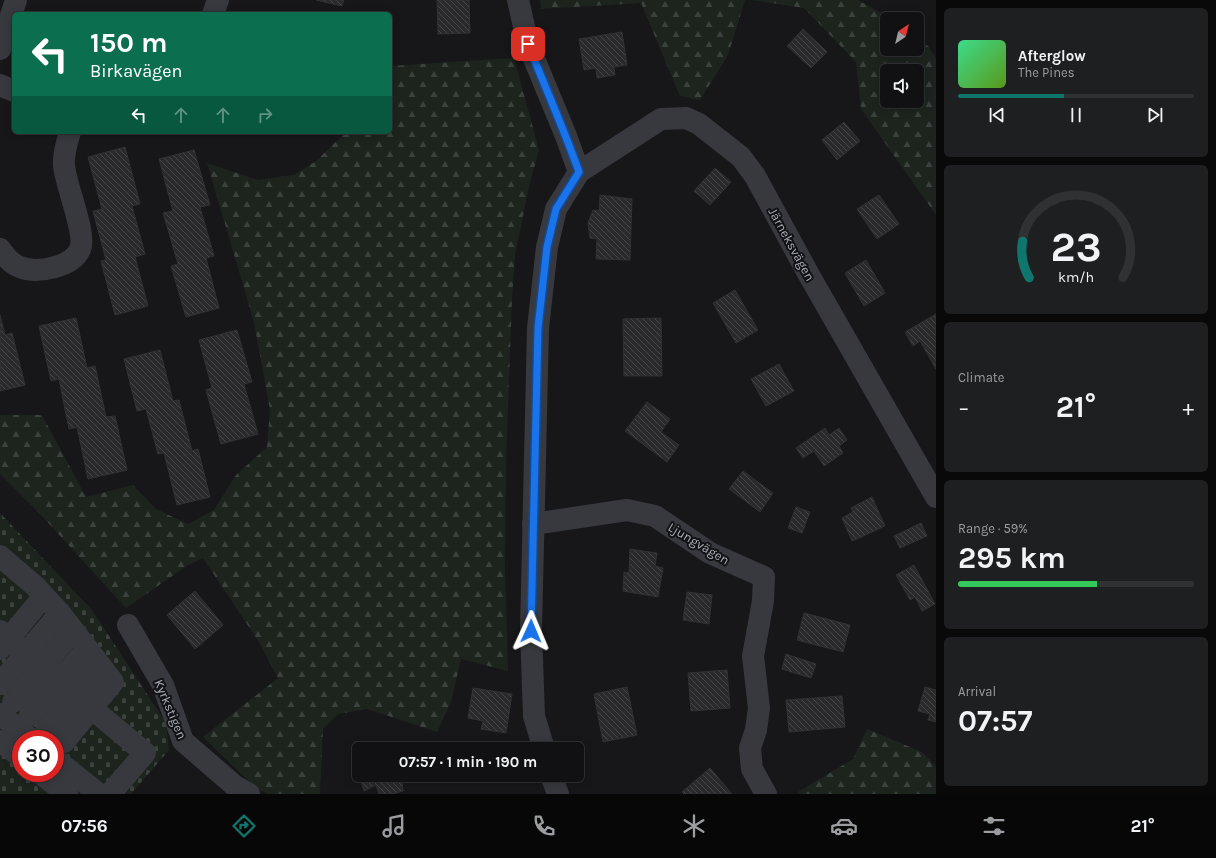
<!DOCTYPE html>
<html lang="en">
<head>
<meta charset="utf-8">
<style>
	:root { --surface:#111113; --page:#1e1f21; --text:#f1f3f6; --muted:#9c9da0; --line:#303133; --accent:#0f766e }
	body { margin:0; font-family:Karla,sans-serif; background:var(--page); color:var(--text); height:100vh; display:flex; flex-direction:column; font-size:15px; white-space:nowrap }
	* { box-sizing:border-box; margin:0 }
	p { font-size:13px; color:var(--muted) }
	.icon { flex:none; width:22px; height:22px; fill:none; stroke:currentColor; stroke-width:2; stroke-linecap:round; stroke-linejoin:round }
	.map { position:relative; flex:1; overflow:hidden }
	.sheet { display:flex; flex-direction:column; gap:8px; padding:8px; background:#09090a; width:280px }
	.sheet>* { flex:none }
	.top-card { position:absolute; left:12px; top:12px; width:380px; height:122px; border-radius:6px; box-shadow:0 2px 10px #0003,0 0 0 1px var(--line); background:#0b6e4f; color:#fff; overflow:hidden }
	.needle { width:26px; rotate:35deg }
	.controls { position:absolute; left:880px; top:12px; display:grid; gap:8px }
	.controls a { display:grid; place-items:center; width:44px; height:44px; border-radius:6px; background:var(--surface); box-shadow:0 2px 10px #0003,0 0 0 1px var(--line); font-size:20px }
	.speed { position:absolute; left:12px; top:730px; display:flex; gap:8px; font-size:20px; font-weight:700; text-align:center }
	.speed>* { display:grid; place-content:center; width:52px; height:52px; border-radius:50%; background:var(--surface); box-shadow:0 2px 10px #0003,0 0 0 1px var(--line); line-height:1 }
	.speed .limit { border:6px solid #d22; background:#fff; color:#111 }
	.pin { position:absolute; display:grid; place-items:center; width:34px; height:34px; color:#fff; margin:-17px; border-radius:8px; box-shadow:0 2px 6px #0006 }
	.me { position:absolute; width:44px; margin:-22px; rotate:1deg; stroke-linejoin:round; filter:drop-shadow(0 0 3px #0008) }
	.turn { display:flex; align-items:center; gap:14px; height:84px; padding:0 12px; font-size:18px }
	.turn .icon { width:52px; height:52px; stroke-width:2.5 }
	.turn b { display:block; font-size:28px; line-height:34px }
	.lanes { display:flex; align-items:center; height:38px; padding:0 12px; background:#0003; justify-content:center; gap:20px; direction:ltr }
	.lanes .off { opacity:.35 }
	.big { font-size:30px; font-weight:700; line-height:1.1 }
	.sheet .widget { flex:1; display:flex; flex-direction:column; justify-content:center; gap:6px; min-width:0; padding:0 14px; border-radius:6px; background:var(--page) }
	.sheet .dial { align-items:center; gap:0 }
	.dial svg { height:104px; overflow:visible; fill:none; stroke:var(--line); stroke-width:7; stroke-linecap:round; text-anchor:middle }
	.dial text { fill:var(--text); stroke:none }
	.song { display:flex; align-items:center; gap:12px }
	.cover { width:48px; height:48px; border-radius:6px; background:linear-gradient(135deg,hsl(150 70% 55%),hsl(90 70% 35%)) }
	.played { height:4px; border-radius:2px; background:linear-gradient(90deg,var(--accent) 45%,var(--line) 45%) }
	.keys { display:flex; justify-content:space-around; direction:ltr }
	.heat { display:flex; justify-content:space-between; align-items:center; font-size:22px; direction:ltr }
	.charge { height:6px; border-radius:3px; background:linear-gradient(90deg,#34c759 59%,var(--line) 0) }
	.trip { position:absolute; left:352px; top:742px; width:232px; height:40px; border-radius:6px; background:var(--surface); box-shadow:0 2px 10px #0003,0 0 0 1px var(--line); font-weight:700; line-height:40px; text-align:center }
	.tabs { display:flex; height:64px; justify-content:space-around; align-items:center; background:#070708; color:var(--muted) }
	.tabs .icon { width:28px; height:28px }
	.tabs .current { color:var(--accent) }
	.tabs b { font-size:18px; color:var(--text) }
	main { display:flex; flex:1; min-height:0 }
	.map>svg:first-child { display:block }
	.forest { fill:url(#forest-firs); fill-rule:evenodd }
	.cemetery { fill:url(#cemetery-stones); fill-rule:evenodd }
	.building { fill:url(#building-back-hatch); stroke:#313135 }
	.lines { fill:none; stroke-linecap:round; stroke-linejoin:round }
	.minor { stroke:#38393e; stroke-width:22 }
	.route-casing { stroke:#114b97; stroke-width:10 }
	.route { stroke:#1a73e8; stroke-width:7 }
	.labels { text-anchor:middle; stroke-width:4; stroke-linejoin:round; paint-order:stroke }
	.street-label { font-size:13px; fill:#aaaeb8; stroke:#121214 }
</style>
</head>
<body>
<main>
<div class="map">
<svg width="936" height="794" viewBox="0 0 936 794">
	<defs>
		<pattern id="forest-firs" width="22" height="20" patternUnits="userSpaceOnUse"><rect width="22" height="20" fill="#1d241e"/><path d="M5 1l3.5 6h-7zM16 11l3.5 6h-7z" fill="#3b413d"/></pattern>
		<pattern id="cemetery-stones" width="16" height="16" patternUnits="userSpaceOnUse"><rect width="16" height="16" fill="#1d241e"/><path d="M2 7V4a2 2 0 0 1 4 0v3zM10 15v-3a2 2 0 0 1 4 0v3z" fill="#3b413d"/></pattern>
		<pattern id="building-back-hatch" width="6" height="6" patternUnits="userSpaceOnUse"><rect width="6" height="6" fill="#2a2a2d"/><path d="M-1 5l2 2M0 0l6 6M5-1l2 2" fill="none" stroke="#464649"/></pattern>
	</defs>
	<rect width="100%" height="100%" fill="#171719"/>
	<g class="forest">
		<polygon points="540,0 745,0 728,55 700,100 680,96 641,3 541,9"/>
		<path d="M752,0H858L891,19H887V49H917V37L928,46L936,59V215L861,109L856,62L804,8ZM887,71H917V101H887Z"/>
		<polygon points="514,58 539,150 529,187 515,255 512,299 506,460 505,569 508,671 461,659 451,702 437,732 367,709 338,714 323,729 320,794 269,794 257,789 203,737 278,678 259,642 203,558 188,565 126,608 41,515 0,474 0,415 42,415 86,497 133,485 156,509 188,524 214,510 236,475 267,447 270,410 254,322 207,163 258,180 294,175 316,161 346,132 390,132 390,66"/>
		<polygon points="867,729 922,752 936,766 936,794 800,794 798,792 853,759"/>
	</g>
	<path class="cemetery" d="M0,513L92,610L166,723L169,750L131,794H0ZM21,739H55V773H21Z"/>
	<g class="building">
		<polygon points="316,0 344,0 342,6"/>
		<polygon points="437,0 469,0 470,33 438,34"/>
		<polygon points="803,29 827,52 811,68 787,46"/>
		<polygon points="622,32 627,65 614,67 615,75 597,78 596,68 584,70 579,39"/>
		<polygon points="844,122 860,141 837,160 822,140"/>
		<polygon points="125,147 140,204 132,206 145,254 135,257 148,306 115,315 101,261 106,260 93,211 102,209 88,157"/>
		<polygon points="194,150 210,205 200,207 214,256 206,258 219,308 186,317 171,266 178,264 163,213 173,211 159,159"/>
		<polygon points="715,168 731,182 710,205 694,191"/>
		<polygon points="600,195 632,199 630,260 596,259 597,239 590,238 588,223 593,210 599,211"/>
		<polygon points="879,195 899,224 877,239 857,209"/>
		<polygon points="866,260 885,293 864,306 845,273"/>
		<polygon points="735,290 758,330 736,343 713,303"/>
		<polygon points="936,314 936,369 920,341 913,346 905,332"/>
		<polygon points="0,315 5,335 12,333 25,385 0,391"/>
		<polygon points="76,318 87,368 95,366 106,417 115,416 127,470 88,479 77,427 69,429 59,379 51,381 39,326"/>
		<polygon points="661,318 662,376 624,376 623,319"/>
		<polygon points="237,330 252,382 244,384 258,434 221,444 206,390 212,388 199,340"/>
		<polygon points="160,350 173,401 179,400 192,451 198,449 210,497 177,505 164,453 158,454 146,409 137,411 124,359"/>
		<polygon points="779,364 794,391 766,406 751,379"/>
		<polygon points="647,402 670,419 661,432 679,445 667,462 625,431"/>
		<polygon points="825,428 829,435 839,428 847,440 839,446 843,453 824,466 814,451 803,458 796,448"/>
		<polygon points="743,471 773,493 760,512 729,489"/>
		<polygon points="872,497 885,526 852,541 842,518 853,512 851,508"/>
		<polygon points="796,507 810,512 802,533 788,528"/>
		<polygon points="921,523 927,536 900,548 894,536"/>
		<polygon points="630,549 657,553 655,566 663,568 658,597 623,591 624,572 629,573"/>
		<polygon points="914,565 935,604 922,611 915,597 910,600 896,575"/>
		<polygon points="195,591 223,625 195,649 167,615"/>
		<polygon points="687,592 712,595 709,624 683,620"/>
		<polygon points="804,613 850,625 843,652 797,640"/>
		<polygon points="786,654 816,664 811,678 782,669"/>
		<polygon points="727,670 730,708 691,711 688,673"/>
		<polygon points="627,687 637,735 603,742 594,694"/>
		<polygon points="925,687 936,690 936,722 928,720 930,714 918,711"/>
		<polygon points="473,688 512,694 506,733 481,729 483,721 468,718"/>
		<polygon points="842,696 845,727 789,732 786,700"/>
		<polygon points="710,768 732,794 684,794 682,792"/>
		<polygon points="359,775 424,775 422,778 402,781 403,791 393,794 379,794 376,785 364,791"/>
	</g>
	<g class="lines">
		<g class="minor">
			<polyline points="518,0 528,44 566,136 579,172"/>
			<polyline points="213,14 218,0"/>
			<polyline points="0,49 16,0"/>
			<polyline points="0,85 14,91"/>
			<path d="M0,249C6,257 11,264 20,267C37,274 73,267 80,249C87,234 65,184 64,165C63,154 67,142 70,132"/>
			<polyline points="533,524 627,510 655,516 710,553 764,577 763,601 753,656 759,708 756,730 750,748 752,769 766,794"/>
			<polyline points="0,556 35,586 60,613 113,682 64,742"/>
			<polyline points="128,625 163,685 183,741 235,786 249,794"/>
			<polyline points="0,631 145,753 110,794"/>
			<polyline points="0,649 44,596"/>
			<polyline points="0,684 60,613"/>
			<polyline points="13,702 73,631"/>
			<polyline points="0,714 31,739"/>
			<polyline points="30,715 87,649"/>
			<polyline points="47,729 100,665"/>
			<polyline points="0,741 21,757"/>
			<polyline points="544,749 534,716 531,631 538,328 547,247 556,209 579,172 661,119 686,118 699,124 741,157 755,176 809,275 936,497"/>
			<polyline points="55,759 99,794"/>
			<polyline points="40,773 67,794"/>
			<polyline points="551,775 558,794"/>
		</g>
	</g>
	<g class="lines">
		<defs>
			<path id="route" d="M528,44C545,87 564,129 579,172L556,209L547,247L538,328L531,631"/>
		</defs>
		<use href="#route" class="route-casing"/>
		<use href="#route" class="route"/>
	</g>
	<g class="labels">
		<g class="street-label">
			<text transform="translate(792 244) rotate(61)" y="5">Järneksvägen</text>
			<text transform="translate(699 543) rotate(31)" y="5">Ljungvägen</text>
			<text transform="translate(171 709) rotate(67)" y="5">Kyrkstigen</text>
		</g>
	</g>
</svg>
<div class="controls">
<a><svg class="needle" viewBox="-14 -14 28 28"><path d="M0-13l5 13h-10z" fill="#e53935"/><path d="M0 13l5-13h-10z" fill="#9c9da0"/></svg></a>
<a><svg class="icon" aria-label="sound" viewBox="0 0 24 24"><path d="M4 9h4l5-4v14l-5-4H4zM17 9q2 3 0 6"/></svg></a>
</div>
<div class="speed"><div class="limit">30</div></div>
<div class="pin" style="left:528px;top:44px;background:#d93025"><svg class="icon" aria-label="arrive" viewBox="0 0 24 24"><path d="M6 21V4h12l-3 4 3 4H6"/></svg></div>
<svg class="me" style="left:531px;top:631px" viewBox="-20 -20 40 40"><path d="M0-17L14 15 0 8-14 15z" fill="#1a73e8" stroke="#fff" stroke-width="4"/></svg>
<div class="trip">07:57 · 1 min · 190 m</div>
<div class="top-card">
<div class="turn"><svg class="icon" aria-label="left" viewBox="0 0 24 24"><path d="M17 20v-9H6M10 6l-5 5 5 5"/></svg><div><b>150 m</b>Birkavägen</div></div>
<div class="lanes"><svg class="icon" aria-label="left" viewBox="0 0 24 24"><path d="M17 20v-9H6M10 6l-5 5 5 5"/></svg><svg class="icon off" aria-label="ahead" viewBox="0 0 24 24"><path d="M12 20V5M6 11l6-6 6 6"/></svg><svg class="icon off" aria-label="ahead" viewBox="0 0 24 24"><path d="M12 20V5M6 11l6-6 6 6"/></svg><svg class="icon off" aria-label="right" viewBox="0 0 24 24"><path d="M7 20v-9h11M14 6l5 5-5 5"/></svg></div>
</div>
</div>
<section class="sheet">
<div class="widget">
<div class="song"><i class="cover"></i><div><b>Afterglow</b><p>The Pines</p></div></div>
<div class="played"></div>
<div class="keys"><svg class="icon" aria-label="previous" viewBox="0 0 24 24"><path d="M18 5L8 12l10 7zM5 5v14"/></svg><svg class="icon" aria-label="pause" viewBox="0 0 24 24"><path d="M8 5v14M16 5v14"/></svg><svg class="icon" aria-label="next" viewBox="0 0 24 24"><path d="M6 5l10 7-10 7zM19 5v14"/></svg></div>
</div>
<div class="widget dial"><svg viewBox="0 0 100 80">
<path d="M14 69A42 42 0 1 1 86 69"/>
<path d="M14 69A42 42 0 0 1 9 41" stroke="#0f766e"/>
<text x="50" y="56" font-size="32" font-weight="700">23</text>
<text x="50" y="72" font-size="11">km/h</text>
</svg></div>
<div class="widget"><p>Climate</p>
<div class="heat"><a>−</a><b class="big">21°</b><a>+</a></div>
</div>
<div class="widget"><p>Range · 59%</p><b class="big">295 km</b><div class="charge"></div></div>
<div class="widget"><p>Arrival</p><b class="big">07:57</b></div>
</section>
</main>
<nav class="tabs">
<b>07:56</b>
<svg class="icon current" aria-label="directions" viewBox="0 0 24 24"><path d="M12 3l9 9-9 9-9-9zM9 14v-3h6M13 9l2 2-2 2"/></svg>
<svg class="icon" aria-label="music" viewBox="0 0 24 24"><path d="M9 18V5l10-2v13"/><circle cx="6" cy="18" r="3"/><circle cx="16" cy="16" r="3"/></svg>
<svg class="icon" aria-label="phone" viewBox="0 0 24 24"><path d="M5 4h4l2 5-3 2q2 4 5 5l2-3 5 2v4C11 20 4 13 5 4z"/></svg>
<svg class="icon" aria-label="climate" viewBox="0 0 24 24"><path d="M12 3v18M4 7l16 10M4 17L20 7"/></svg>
<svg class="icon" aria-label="car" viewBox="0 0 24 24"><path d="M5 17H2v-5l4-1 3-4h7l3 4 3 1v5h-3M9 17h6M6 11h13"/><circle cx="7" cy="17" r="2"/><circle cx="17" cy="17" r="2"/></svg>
<svg class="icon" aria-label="filters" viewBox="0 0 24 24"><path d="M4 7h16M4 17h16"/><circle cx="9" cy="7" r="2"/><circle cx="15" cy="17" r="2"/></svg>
<b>21°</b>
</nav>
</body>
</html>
